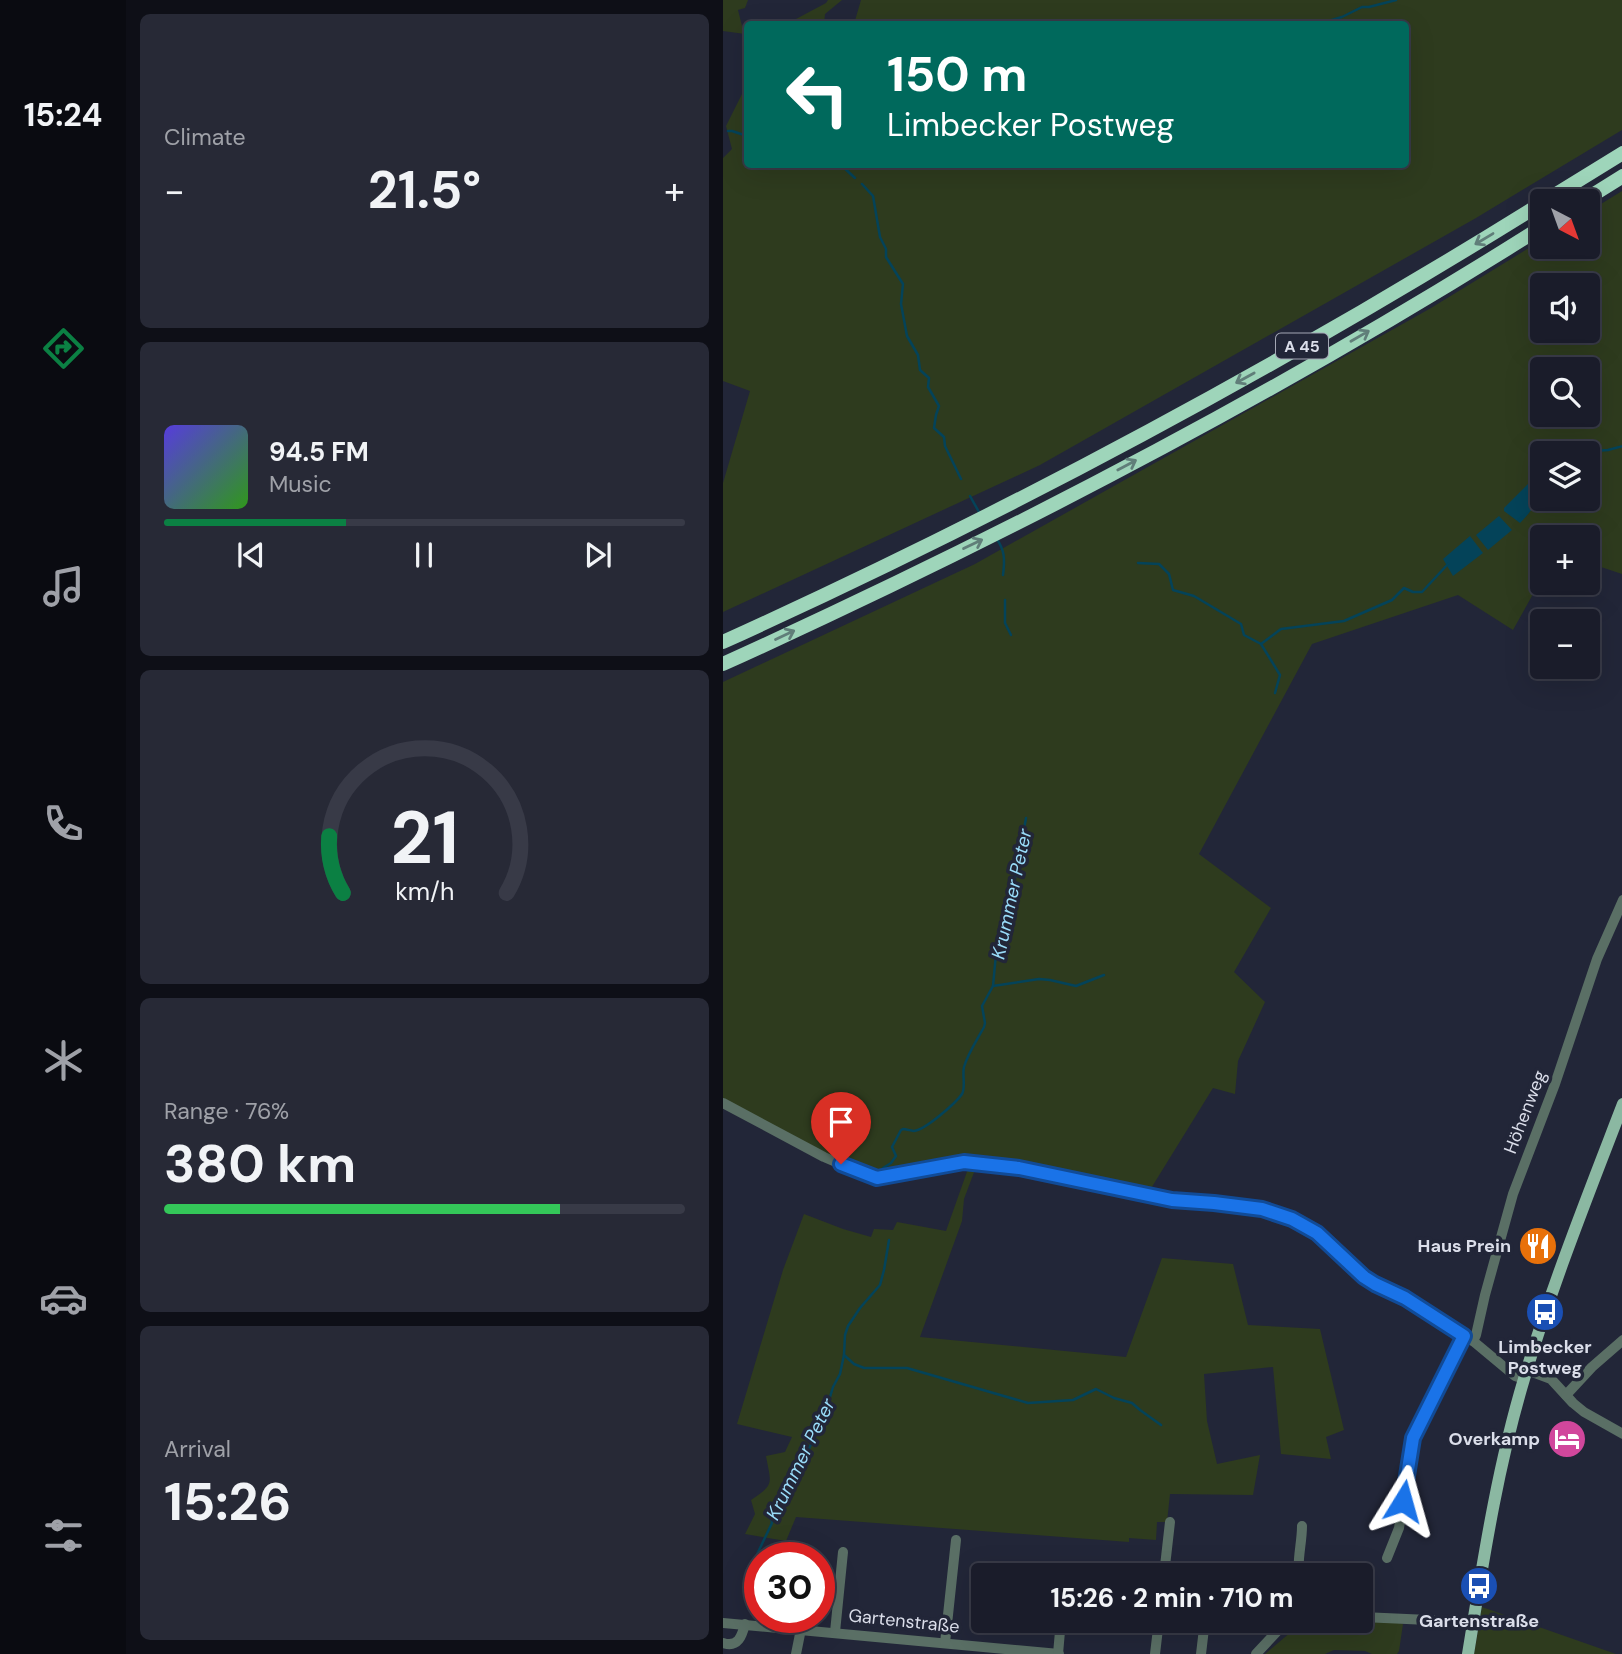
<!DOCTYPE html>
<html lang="en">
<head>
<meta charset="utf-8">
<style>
	:root { --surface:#1a1c2a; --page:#272936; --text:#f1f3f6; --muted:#9fa1a8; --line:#383a47; --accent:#0b8043 }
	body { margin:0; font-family:"DM Sans",sans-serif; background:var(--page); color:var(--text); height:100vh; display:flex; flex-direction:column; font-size:26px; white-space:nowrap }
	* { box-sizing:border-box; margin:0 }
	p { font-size:23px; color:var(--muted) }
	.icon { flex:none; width:38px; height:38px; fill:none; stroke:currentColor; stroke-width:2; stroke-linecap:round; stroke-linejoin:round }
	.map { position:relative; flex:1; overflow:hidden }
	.side { display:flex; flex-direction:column; gap:14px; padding:14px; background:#0e0f17; width:597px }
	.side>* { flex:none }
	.banner { position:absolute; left:21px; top:21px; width:665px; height:147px; border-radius:7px; box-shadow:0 7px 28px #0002,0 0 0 2px var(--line); background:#00695c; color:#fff; overflow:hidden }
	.needle { width:46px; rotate:139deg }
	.controls { position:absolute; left:807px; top:189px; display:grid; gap:14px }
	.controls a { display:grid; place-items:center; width:70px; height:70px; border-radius:7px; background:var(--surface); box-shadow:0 7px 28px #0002,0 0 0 2px var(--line); font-size:35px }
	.speed { position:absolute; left:21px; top:1542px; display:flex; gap:14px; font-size:35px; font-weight:700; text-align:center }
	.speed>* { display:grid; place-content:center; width:91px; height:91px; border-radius:50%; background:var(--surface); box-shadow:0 7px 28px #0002,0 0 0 2px var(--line); line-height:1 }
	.speed .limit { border:10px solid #d22; background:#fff; color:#111 }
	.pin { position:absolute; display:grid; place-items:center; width:60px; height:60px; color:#fff; margin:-72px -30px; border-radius:50% 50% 50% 0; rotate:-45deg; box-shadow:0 0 7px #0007 }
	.pin .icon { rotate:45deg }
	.me { position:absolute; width:77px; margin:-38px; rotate:8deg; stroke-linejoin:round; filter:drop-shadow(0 0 5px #0008) }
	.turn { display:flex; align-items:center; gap:24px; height:147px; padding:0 28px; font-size:32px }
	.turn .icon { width:91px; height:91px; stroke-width:2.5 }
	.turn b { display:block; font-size:49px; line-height:60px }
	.big { font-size:52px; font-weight:700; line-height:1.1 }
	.side .tile { flex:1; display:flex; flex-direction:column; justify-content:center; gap:10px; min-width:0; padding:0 24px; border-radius:10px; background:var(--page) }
	.side .dial { align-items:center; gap:0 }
	.dial svg { height:182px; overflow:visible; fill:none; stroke:var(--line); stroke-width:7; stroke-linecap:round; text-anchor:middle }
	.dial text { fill:var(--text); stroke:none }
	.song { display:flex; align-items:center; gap:21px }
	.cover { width:84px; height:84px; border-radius:10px; background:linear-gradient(135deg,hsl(250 70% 55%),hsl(110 70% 35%)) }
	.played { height:7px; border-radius:4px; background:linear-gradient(90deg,var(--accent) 35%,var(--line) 35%) }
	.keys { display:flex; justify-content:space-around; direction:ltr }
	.heat { display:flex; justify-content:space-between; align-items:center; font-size:38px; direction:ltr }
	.charge { height:10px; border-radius:5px; background:linear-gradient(90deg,#34c759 76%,var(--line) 0) }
	.trip { position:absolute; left:248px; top:1563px; width:402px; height:70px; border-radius:7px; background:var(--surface); box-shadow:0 7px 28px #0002,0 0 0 2px var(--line); font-weight:700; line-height:70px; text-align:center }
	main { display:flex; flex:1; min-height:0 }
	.tabs { display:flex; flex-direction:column; width:126px; justify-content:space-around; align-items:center; background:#0a0b11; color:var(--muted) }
	.tabs .icon { width:49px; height:49px }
	.tabs .current { color:var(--accent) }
	.tabs b { font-size:32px; color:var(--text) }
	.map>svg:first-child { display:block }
	.green { fill:#2e3b1e; fill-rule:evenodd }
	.water { fill:#044359 }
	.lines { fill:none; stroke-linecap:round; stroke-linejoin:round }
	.stream { stroke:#044359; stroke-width:2.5 }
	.minor { stroke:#5a6f65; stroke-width:10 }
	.major { stroke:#8bb8a2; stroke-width:12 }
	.highway { stroke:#9ed5ba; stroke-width:14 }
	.oneway { stroke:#607e79 }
	.route-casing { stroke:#114b97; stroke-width:18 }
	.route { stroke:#1a73e8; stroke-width:12 }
	.labels { text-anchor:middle; stroke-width:7; stroke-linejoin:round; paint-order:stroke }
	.shield { fill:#222638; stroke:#a4a7b5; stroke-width:2 }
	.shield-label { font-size:16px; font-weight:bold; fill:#dbdeea }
	.street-label { font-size:18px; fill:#dbdeea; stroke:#222638 }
	.poi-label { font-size:18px; font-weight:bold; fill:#dbdeea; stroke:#222638; text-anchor:end }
	.water-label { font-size:19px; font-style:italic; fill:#99dcf9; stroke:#222638 }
</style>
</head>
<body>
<main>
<nav class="tabs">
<b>15:24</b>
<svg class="icon current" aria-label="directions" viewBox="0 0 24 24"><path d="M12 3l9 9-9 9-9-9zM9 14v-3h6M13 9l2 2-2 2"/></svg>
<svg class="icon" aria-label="music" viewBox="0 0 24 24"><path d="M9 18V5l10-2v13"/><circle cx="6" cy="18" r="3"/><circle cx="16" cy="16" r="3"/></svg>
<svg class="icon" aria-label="phone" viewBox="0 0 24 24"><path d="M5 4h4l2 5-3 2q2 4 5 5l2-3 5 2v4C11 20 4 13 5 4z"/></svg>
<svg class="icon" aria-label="climate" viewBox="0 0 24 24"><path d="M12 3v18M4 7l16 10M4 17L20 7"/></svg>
<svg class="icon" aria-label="car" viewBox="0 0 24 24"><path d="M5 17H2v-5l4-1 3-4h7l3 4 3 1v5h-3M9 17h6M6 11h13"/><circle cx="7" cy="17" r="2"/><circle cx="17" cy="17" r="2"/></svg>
<svg class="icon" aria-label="filters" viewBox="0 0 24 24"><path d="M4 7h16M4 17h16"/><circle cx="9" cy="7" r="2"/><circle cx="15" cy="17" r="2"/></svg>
</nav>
<section class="side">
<div class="tile"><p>Climate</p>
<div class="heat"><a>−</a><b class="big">21.5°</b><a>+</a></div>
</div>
<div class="tile">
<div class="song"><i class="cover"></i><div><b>94.5 FM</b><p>Music</p></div></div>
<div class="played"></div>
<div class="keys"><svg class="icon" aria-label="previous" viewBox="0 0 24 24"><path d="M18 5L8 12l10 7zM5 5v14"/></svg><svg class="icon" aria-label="pause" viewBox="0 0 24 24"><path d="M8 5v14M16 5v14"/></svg><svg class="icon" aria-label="next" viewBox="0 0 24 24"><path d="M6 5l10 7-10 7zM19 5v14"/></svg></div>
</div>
<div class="tile dial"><svg viewBox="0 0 100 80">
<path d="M14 69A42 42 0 1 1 86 69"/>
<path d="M14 69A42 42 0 0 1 8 44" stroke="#0b8043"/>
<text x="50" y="56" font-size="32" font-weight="700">21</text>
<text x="50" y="72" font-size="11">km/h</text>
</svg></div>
<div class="tile"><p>Range · 76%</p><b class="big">380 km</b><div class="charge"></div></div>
<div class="tile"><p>Arrival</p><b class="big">15:26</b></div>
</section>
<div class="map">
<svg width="900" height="1654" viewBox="0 0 900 1654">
	<rect width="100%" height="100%" fill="#222638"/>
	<g class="green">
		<polygon points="0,0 25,0 22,8 15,10 19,26 24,29 24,37 22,34 0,31"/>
		<polygon points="105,0 119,0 102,14 101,24 68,24 73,19 103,3"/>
		<polygon points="138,0 899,0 899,130 753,218 317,465 0,612 0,483 27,391 0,381 0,158 9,149 3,126 23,86 24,85 24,164 682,164 682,24 131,24"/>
		<path d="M899,191V574L878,567H865L864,537H819V578L790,630L735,595L589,644L476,854L548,908L511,972L542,1002L515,1061L512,1094L490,1088L427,1190L356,1173L287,1161L240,1160L153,1176L103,1156L0,1098V682L252,564L708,308L819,240V247H864L865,212ZM819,285H864V331H819ZM819,369H864V415H819ZM819,453H864V499H819Z"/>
		<path d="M246,1166L253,1167L241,1199L239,1221L197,1337L403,1357L439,1258L510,1264L525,1325L597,1329L621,1430L603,1437L608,1459L558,1454L550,1367L481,1374L484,1421L494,1464L537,1455L530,1495L447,1494L444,1522H434L433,1540L406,1538V1542L73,1517L63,1541L22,1534L32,1514L28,1500C52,1484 48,1484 43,1456L62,1452L69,1437L14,1424L60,1270L81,1214L120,1229L148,1237L151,1229L170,1230L174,1222L223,1231Z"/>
		<polygon points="759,1607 893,1654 751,1654"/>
		<polygon points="671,1622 680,1624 676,1651 674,1654 649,1654 642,1651 611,1650 602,1654 542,1654 568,1632 593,1623"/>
	</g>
	<g class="water">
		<path d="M817,472L819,473C819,497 813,506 797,523L781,511V508Z"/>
		<polygon points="776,516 789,530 765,550 753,535"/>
		<polygon points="747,536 760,553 730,576 720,559"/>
	</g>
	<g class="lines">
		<g class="stream">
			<polyline points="599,24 602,22 619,17 639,7 646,7 673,0"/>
			<polyline points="5,131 9,131 24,136"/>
			<polyline points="117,164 132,178"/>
			<polyline points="486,164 497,164"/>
			<polyline points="139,184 150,196 157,237 163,249 163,257 180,284 178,304 184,336 195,355 197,370 206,378 205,387 216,406 213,415 211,428 221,437 222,446 238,479"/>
			<polyline points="871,451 885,450 900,446"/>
			<polyline points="247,496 256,512"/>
			<path d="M273,538C282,550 282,560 280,575"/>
			<polyline points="415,563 436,564 446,574 450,590 471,596 518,624 521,635 538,644 558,629 621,621 669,600 681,588 690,592 699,592 725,564"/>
			<polyline points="282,600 282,623 288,635"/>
			<polyline points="538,644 557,675 552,693"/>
			<polyline points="270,986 316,979 327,980 353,986 381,975"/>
			<path d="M160,1168L168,1163L173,1156L169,1147L178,1130L180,1129C183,1129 189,1131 191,1131C202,1130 233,1103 239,1094C243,1087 239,1075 241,1067C245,1053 254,1040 261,1027L262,1023L259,1006L270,986L273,954L280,944L303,818"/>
			<polyline points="121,1355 131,1364 141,1368 184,1368 305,1403 350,1400 373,1389 391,1398 409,1403 417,1410 438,1425"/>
			<polyline points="28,1567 49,1523 48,1518 73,1476 101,1417 110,1387 117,1374 121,1355 122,1335 125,1326 137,1308 157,1285 161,1270 166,1240"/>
		</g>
		<g class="minor">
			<polyline points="0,1103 101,1157 136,1172 154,1178 241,1162 296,1168 448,1200 522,1206 539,1209 555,1213 569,1219 594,1233 641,1277 652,1284 682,1298 727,1327 750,1341 792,1376 801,1379"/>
			<polyline points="750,1341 753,1335 762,1295 790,1194 832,1084 874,959 900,900"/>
			<polyline points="804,1370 828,1379 850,1403 861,1412 900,1434"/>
			<polyline points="843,1395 869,1367 900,1340"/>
			<polyline points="664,1558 676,1528 690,1438 742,1336"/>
			<polyline points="441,1575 447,1522"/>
			<path d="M576,1575C574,1559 579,1543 579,1526"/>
			<polyline points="639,1617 750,1622"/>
			<polyline points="0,1623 336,1654"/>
			<polyline points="112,1632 120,1552"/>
			<path d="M0,1643C15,1648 19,1636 22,1624"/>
			<polyline points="222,1643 233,1540"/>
			<polyline points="73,1654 78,1629"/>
			<polyline points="335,1654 338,1620"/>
			<polyline points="432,1654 436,1620"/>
			<polyline points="478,1654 482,1620"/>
			<polyline points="533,1654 560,1625 567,1620"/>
		</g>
		<path class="major" d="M745,1654C760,1562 774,1469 801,1379C829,1285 865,1195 900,1104"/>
		<g class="highway">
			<polyline points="822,201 900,153"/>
			<polyline points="860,201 900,176"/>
			<path d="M0,642C282,514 556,367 819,203"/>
			<path d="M0,664C282,536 558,392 819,227"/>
		</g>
	</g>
	<defs><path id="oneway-shaft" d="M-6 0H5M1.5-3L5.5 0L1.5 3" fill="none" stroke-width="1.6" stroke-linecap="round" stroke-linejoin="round" transform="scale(1.75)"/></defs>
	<g class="oneway">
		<use href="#oneway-shaft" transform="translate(761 239) rotate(149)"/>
		<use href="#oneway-shaft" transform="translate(637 336) rotate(-30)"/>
		<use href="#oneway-shaft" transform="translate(522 378) rotate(151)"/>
		<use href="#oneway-shaft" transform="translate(404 465) rotate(-28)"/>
		<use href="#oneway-shaft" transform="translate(250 544) rotate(-26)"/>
		<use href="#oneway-shaft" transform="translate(62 635) rotate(-25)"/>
	</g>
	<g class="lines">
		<defs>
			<polyline id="route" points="118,1164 154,1178 241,1162 296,1168 449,1200 491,1203 539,1209 569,1219 594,1233 641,1277 652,1284 682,1298 741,1336 690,1438 680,1501"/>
		</defs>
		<use href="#route" class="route-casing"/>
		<use href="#route" class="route"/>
	</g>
	<defs>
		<symbol id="restaurant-disc" viewBox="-11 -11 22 22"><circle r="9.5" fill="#e8710a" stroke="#222638"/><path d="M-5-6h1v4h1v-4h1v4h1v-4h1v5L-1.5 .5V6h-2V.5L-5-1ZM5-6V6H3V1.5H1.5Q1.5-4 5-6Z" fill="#fff"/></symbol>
		<symbol id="bus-disc" viewBox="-11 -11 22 22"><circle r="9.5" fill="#1a4fb4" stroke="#222638"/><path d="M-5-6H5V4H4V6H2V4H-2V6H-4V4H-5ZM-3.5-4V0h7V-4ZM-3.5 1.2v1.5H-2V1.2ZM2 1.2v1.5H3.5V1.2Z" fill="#fff"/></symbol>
		<symbol id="hotel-disc" viewBox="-11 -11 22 22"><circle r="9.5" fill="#d1479c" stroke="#222638"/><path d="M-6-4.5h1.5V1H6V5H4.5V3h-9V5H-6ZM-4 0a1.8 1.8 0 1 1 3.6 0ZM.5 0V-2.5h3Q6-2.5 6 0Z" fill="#fff"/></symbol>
	</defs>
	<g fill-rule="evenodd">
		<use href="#restaurant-disc" x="793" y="1224" width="44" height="44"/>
		<use href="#bus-disc" x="800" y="1290" width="44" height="44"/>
		<use href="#hotel-disc" x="822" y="1417" width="44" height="44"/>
		<use href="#bus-disc" x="734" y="1564" width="44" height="44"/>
	</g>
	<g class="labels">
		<rect class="shield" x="553" y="333.5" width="52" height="25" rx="5"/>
		<g class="shield-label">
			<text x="579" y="352">A 45</text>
		</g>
		<g class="street-label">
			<text transform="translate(802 1112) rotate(-69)" y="6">Höhenweg</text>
			<text transform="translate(181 1621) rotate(6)" y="6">Gartenstraße</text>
		</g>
		<g class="poi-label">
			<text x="788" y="1252">Haus Prein</text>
			<text x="822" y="1353" text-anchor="middle">Limbecker<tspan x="822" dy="21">Postweg</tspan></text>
			<text x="817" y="1445">Overkamp</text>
			<text x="756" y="1627" text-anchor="middle">Gartenstraße</text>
		</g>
		<g class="water-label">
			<text transform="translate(288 894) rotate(-78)" y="7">Krummer Peter</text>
			<text transform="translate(77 1459) rotate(-64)" y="7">Krummer Peter</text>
		</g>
	</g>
</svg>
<div class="controls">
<a><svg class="needle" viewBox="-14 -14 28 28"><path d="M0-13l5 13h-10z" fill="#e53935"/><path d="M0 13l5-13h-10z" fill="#9fa1a8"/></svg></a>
<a><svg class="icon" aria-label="sound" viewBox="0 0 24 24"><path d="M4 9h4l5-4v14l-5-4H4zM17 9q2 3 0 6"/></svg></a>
<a><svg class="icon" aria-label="search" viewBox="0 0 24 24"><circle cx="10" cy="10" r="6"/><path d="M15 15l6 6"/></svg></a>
<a><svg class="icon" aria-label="layers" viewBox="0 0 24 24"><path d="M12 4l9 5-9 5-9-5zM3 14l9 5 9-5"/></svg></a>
<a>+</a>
<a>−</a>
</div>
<div class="speed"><div class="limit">30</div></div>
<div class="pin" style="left:118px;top:1164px;background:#d93025"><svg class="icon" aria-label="arrive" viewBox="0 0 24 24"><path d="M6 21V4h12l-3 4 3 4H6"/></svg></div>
<svg class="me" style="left:680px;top:1501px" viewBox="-20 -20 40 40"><path d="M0-17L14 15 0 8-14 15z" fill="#1a73e8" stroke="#fff" stroke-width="4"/></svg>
<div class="trip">15:26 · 2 min · 710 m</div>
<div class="banner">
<div class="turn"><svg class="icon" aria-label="left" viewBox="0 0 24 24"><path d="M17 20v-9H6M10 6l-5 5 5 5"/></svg><div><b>150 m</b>Limbecker Postweg</div></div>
</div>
</div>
</main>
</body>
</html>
